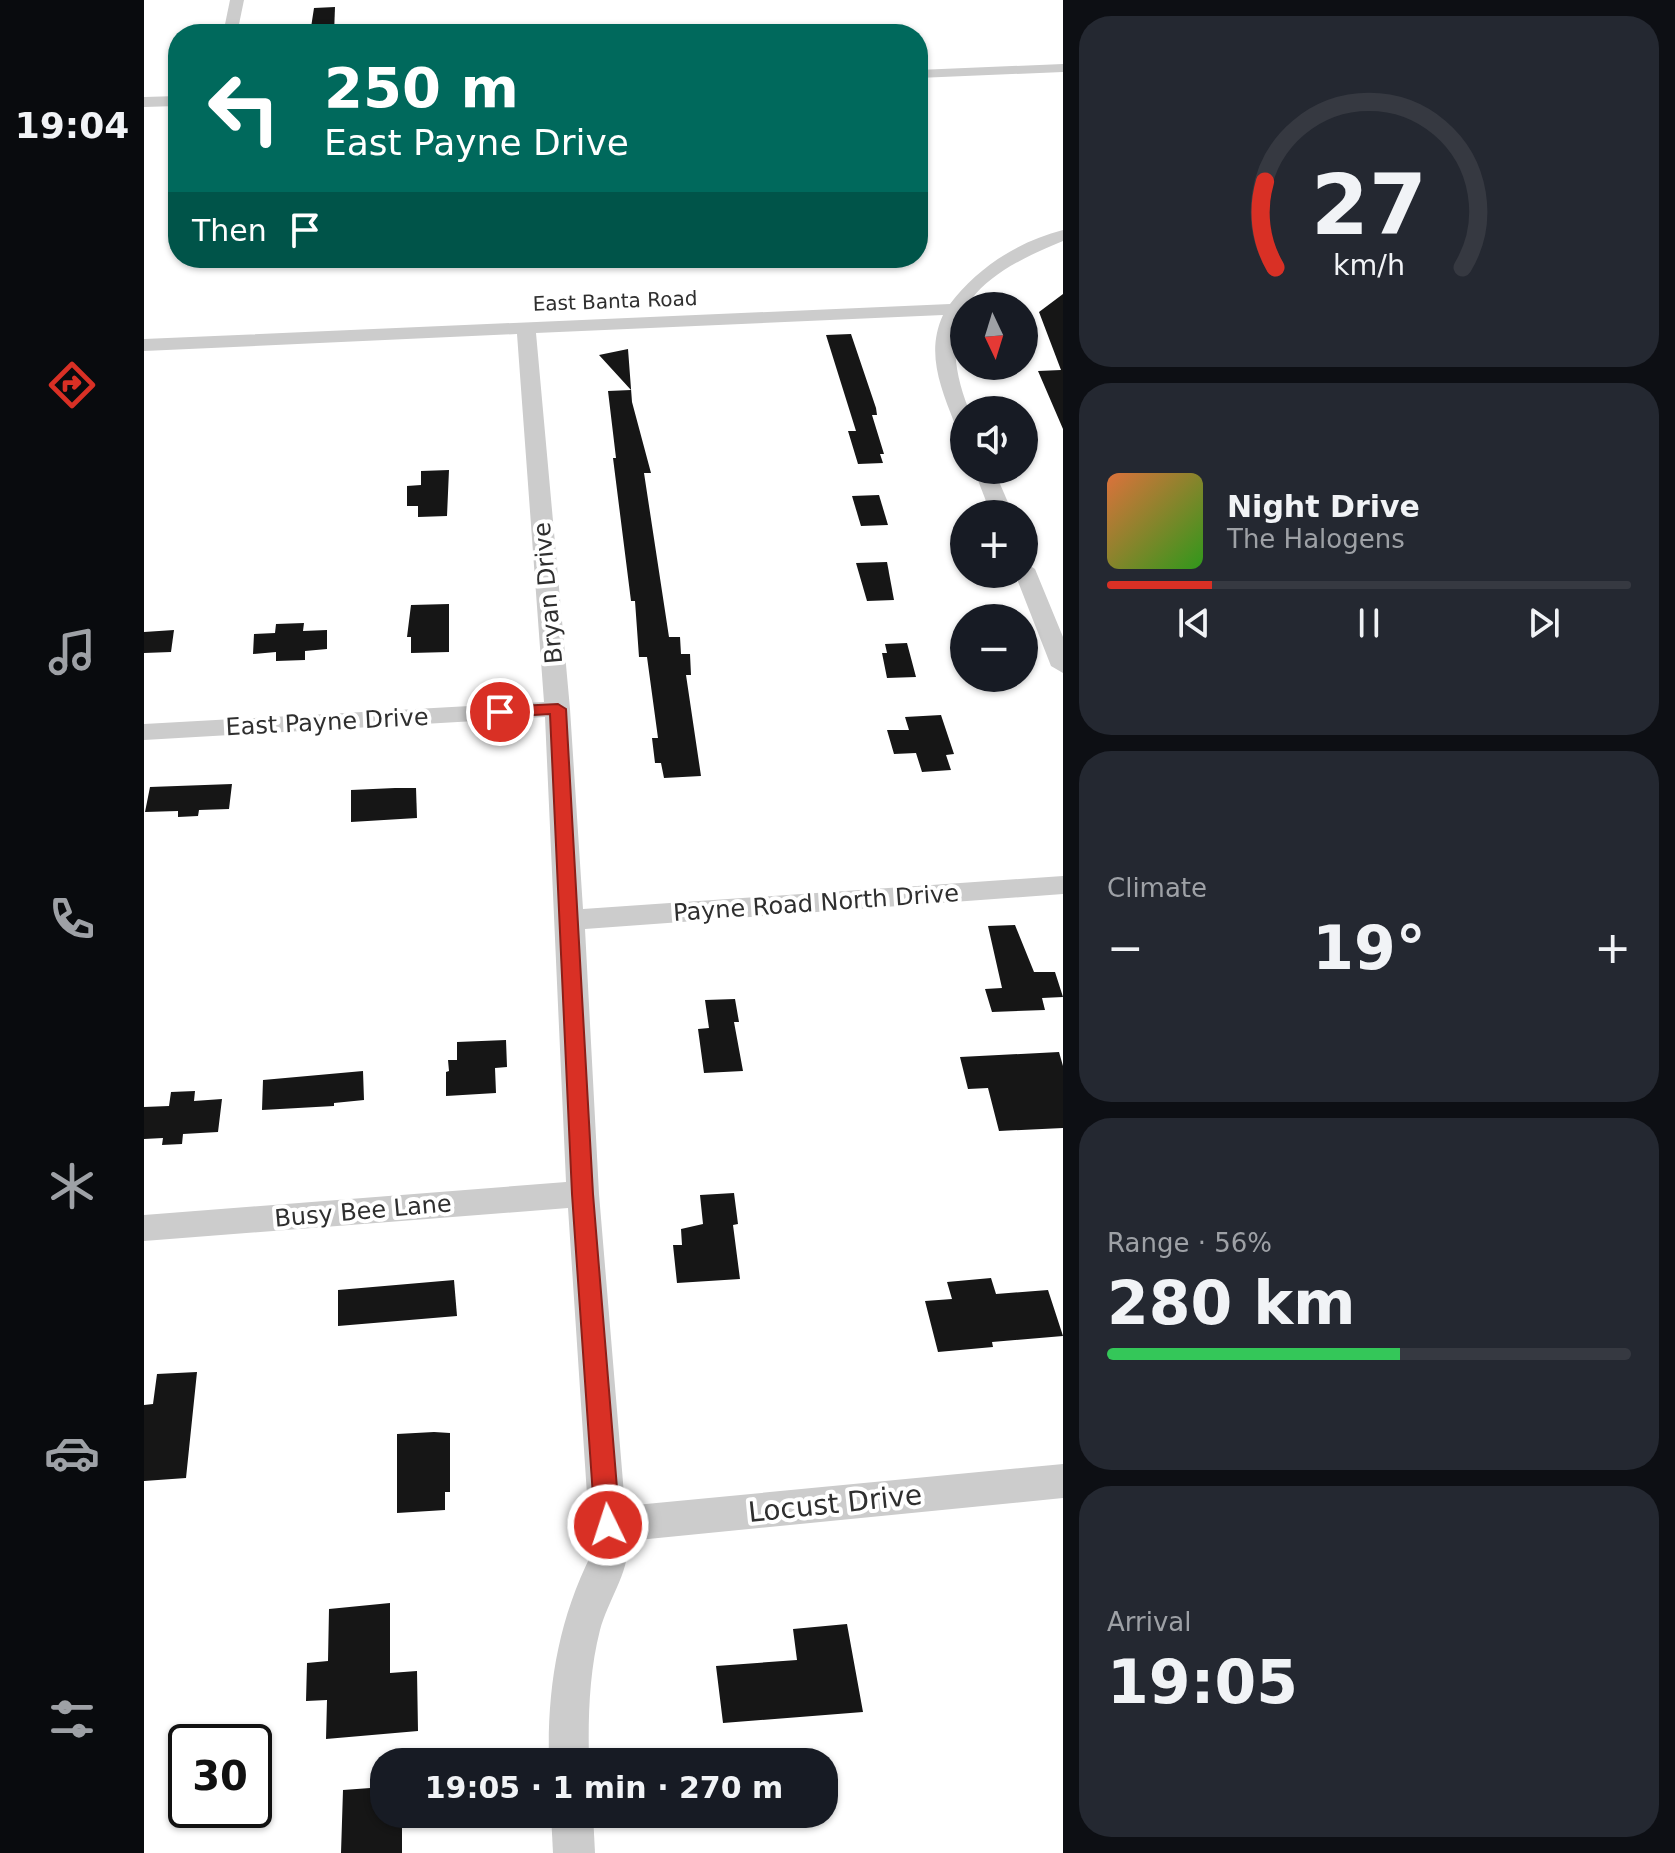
<!DOCTYPE html>
<html lang="en">
<head>
<meta charset="utf-8">
<style>
	:root { --surface:#171b24; --page:#242831; --text:#f1f3f6; --muted:#9ea1a6; --line:#363941; --accent:#d93025 }
	body { margin:0; font-family:"DejaVu Sans",sans-serif; background:var(--page); color:var(--text); height:100vh; display:flex; flex-direction:column; font-size:30px; white-space:nowrap }
	* { box-sizing:border-box; margin:0 }
	p { font-size:26px; color:var(--muted) }
	.icon { flex:none; width:44px; height:44px; fill:none; stroke:currentColor; stroke-width:2; stroke-linecap:round; stroke-linejoin:round }
	.map { position:relative; flex:1; overflow:hidden }
	.details { display:flex; flex-direction:column; gap:16px; padding:16px; background:#0d0f14; width:612px }
	.details>* { flex:none }
	.guide { position:absolute; left:24px; top:24px; width:760px; height:244px; border-radius:32px; box-shadow:0 2px 6px #0004; background:#00695c; color:#fff; overflow:hidden }
	.needle { width:52px; rotate:176deg }
	.controls { position:absolute; left:806px; top:292px; display:grid; gap:16px }
	.controls a { display:grid; place-items:center; width:88px; height:88px; border-radius:50%; background:var(--surface); box-shadow:0 2px 6px #0004; font-size:40px }
	.speed { position:absolute; left:24px; top:1724px; display:flex; gap:16px; font-size:40px; font-weight:700; text-align:center }
	.speed>* { display:grid; place-content:center; width:104px; height:104px; border-radius:50%; background:var(--surface); box-shadow:0 2px 6px #0004; line-height:1 }
	.speed .limit { border:4px solid #111; border-radius:12px; background:#fff; color:#111 }
	.pin { position:absolute; display:grid; place-items:center; width:68px; height:68px; color:#fff; margin:-34px; border:4px solid #fff; border-radius:50%; box-shadow:0 2px 8px #0007 }
	.me { position:absolute; width:88px; margin:-44px; rotate:356deg; stroke-linejoin:round; filter:drop-shadow(0 0 6px #0008) }
	.turn { display:flex; align-items:center; gap:28px; height:168px; padding:0 24px; font-size:36px }
	.turn .icon { width:104px; height:104px; stroke-width:2.5 }
	.turn b { display:block; font-size:56px; line-height:68px }
	.then { display:flex; align-items:center; height:76px; padding:0 24px; background:#0003; gap:16px; font-size:30px }
	.big { font-size:60px; font-weight:700; line-height:1.1 }
	.details .card { flex:1; display:flex; flex-direction:column; justify-content:center; gap:12px; min-width:0; padding:0 28px; border-radius:32px; background:var(--page) }
	.details .dial { align-items:center; gap:0 }
	.dial svg { height:208px; overflow:visible; fill:none; stroke:var(--line); stroke-width:7; stroke-linecap:round; text-anchor:middle }
	.dial text { fill:var(--text); stroke:none }
	.song { display:flex; align-items:center; gap:24px }
	.cover { width:96px; height:96px; border-radius:12px; background:linear-gradient(135deg,hsl(20 70% 55%),hsl(110 70% 35%)) }
	.played { height:8px; border-radius:4px; background:linear-gradient(90deg,var(--accent) 20%,var(--line) 20%) }
	.keys { display:flex; justify-content:space-around; direction:ltr }
	.heat { display:flex; justify-content:space-between; align-items:center; font-size:44px; direction:ltr }
	.charge { height:12px; border-radius:6px; background:linear-gradient(90deg,#34c759 56%,var(--line) 0) }
	.trip { position:absolute; left:226px; top:1748px; width:468px; height:80px; border-radius:32px; background:var(--surface); box-shadow:0 2px 6px #0004; font-weight:700; line-height:80px; text-align:center }
	main { display:flex; flex:1; min-height:0 }
	.tab-bar { display:flex; flex-direction:column; width:144px; justify-content:space-around; align-items:center; background:#090b0e; color:var(--muted) }
	.tab-bar .icon { width:56px; height:56px }
	.tab-bar .selected { color:var(--accent) }
	.tab-bar b { font-size:36px; color:var(--text) }
	.map>svg:first-child { display:block }
	.building { fill:#161616 }
	.lines { fill:none; stroke-linecap:round; stroke-linejoin:round }
	.minor { fill:#ccc; fill-rule:evenodd }
	.route { fill:#d93025; stroke:#8d1f18; stroke-width:2 }
	.labels { text-anchor:middle; stroke-width:8; stroke-linejoin:round; paint-order:stroke }
	.far-street-label { font-size:20px; fill:#2f2f2f; stroke:#fff }
	.street-label { font-size:24px; fill:#2f2f2f; stroke:#fff }
	.near-street-label { font-size:28px; fill:#2f2f2f; stroke:#fff }
</style>
</head>
<body>
<main>
<nav class="tab-bar">
<b>19:04</b>
<svg class="icon selected" aria-label="directions" viewBox="0 0 24 24"><path d="M12 3l9 9-9 9-9-9zM9 14v-3h6M13 9l2 2-2 2"/></svg>
<svg class="icon" aria-label="music" viewBox="0 0 24 24"><path d="M9 18V5l10-2v13"/><circle cx="6" cy="18" r="3"/><circle cx="16" cy="16" r="3"/></svg>
<svg class="icon" aria-label="phone" viewBox="0 0 24 24"><path d="M5 4h4l2 5-3 2q2 4 5 5l2-3 5 2v4C11 20 4 13 5 4z"/></svg>
<svg class="icon" aria-label="climate" viewBox="0 0 24 24"><path d="M12 3v18M4 7l16 10M4 17L20 7"/></svg>
<svg class="icon" aria-label="car" viewBox="0 0 24 24"><path d="M5 17H2v-5l4-1 3-4h7l3 4 3 1v5h-3M9 17h6M6 11h13"/><circle cx="7" cy="17" r="2"/><circle cx="17" cy="17" r="2"/></svg>
<svg class="icon" aria-label="filters" viewBox="0 0 24 24"><path d="M4 7h16M4 17h16"/><circle cx="9" cy="7" r="2"/><circle cx="15" cy="17" r="2"/></svg>
</nav>
<div class="map">
<svg width="919" height="1853" viewBox="0 0 919 1853">
	<rect width="100%" height="100%" fill="#fff"/>
	<g class="building">
		<polygon points="191,7 190,34 166,34 170,8"/>
		<polygon points="919,294 919,429 894,371 917,370 895,312"/>
		<polygon points="707,334 732,408 733,415 728,415 740,454 736,454 739,463 714,464 704,431 712,431 682,335"/>
		<polygon points="484,349 488,402 507,473 500,473 525,637 536,637 537,654 546,654 547,675 542,675 557,776 520,778 517,763 511,763 508,738 514,738 503,657 495,657 491,601 487,601 469,458 472,458 464,391 487,390 455,355"/>
		<polygon points="305,470 303,516 274,517 274,506 263,506 263,486 277,485 277,471"/>
		<polygon points="735,495 744,525 717,526 708,496"/>
		<polygon points="743,562 750,600 723,601 712,563"/>
		<polygon points="305,604 305,652 267,653 267,637 263,637 267,605"/>
		<polygon points="160,623 159,631 183,630 183,649 161,651 161,660 132,661 132,652 109,654 110,634 131,633 132,624"/>
		<polygon points="30,630 27,652 0,653 0,632"/>
		<polygon points="763,643 772,677 743,678 738,653 743,653 741,644"/>
		<polygon points="797,715 810,754 802,755 807,770 778,772 772,753 750,754 743,730 765,730 761,717"/>
		<polygon points="88,784 85,809 55,810 54,816 34,817 34,811 1,812 6,787"/>
		<polygon points="251,788 272,788 273,818 207,822 207,790"/>
		<polygon points="871,925 890,972 911,972 919,997 898,998 901,1010 848,1012 841,989 858,988 844,926"/>
		<polygon points="591,999 595,1022 590,1022 599,1071 560,1073 554,1029 565,1028 561,1000"/>
		<polygon points="362,1040 363,1067 351,1068 352,1093 302,1096 302,1072 305,1071 304,1060 313,1060 313,1042"/>
		<polygon points="915,1052 919,1066 919,1128 855,1131 844,1088 824,1089 816,1057"/>
		<polygon points="219,1071 220,1100 190,1103 190,1106 118,1110 119,1080"/>
		<polygon points="51,1091 50,1101 78,1099 74,1132 39,1134 38,1144 18,1145 19,1138 0,1139 0,1107 25,1106 27,1092"/>
		<polygon points="590,1193 594,1224 589,1225 596,1279 533,1283 529,1245 538,1245 537,1229 559,1224 556,1195"/>
		<polygon points="847,1278 852,1294 904,1290 919,1336 848,1342 849,1347 794,1352 781,1301 808,1299 803,1282"/>
		<polygon points="310,1280 313,1316 194,1326 194,1290"/>
		<polygon points="53,1372 42,1478 0,1481 0,1405 9,1404 13,1374"/>
		<polygon points="290,1432 306,1433 306,1492 301,1492 301,1510 253,1513 253,1434"/>
		<polygon points="246,1603 246,1673 273,1671 274,1731 182,1739 183,1700 162,1701 163,1663 184,1661 185,1609"/>
		<polygon points="703,1624 719,1712 579,1723 572,1666 653,1660 649,1629"/>
		<polygon points="240,1787 240,1814 251,1814 251,1827 258,1826 258,1853 197,1853 199,1790"/>
	</g>
	<g class="lines">
		<g class="minor">
			<polygon points="86,0 100,0 93,34 79,34"/>
			<polygon points="919,64 919,72 774,78 774,70"/>
			<polygon points="34,96 34,106 0,107 0,97"/>
			<path d="M919,230V241C832,276 787,314 825,410H820V428L810,422C796,386 782,352 799,315L392,333L426,709L439,909L919,876V894L441,929L455,1194L481,1506L919,1464V1498L484,1541C486,1571 464,1600 456,1630C445,1673 444,1718 445,1762H405C403,1689 414,1621 447,1555L424,1208L0,1241V1215L422,1182L401,717L0,740V724L400,702L373,334L0,351V339L806,304C833,268 875,241 919,230Z"/>
			<polygon points="830,470 850,470 869,514 847,514"/>
			<polygon points="880,562 891,569 919,637 919,673 907,666 871,574 880,574"/>
			<polygon points="407,1814 449,1814 451,1853 409,1853"/>
		</g>
	</g>
	<polygon class="route" points="414,704 422,709 449,1194 476,1525 472,1533 464,1536 455,1533 451,1525 428,1194 406,714 356,717 348,712 356,707"/>
	<g class="labels">
		<g class="far-street-label">
			<text transform="translate(471 301) rotate(-2)" y="7">East Banta Road</text>
		</g>
		<g class="street-label">
			<text transform="translate(404 593) rotate(-95)" y="8">Bryan Drive</text>
			<text transform="translate(183 722) rotate(-3)" y="8">East Payne Drive</text>
			<text transform="translate(672 903) rotate(-4)" y="8">Payne Road North Drive</text>
			<text transform="translate(219 1211) rotate(-5)" y="8">Busy Bee Lane</text>
		</g>
		<g class="near-street-label">
			<text transform="translate(691 1503) rotate(-6)" y="10">Locust Drive</text>
		</g>
	</g>
</svg>
<div class="controls">
<a><svg class="needle" viewBox="-14 -14 28 28"><path d="M0-13l5 13h-10z" fill="#e53935"/><path d="M0 13l5-13h-10z" fill="#9ea1a6"/></svg></a>
<a><svg class="icon" aria-label="sound" viewBox="0 0 24 24"><path d="M4 9h4l5-4v14l-5-4H4zM17 9q2 3 0 6"/></svg></a>
<a>+</a>
<a>−</a>
</div>
<div class="speed"><div class="limit">30</div></div>
<div class="pin" style="left:356px;top:712px;background:#d93025"><svg class="icon" aria-label="arrive" viewBox="0 0 24 24"><path d="M6 21V4h12l-3 4 3 4H6"/></svg></div>
<svg class="me" style="left:464px;top:1525px" viewBox="-20 -20 40 40"><circle r="17" fill="#d93025" stroke="#fff" stroke-width="3"/><path d="M0-11L8 9 0 5-8 9z" fill="#fff"/></svg>
<div class="trip">19:05 · 1 min · 270 m</div>
<div class="guide">
<div class="turn"><svg class="icon" aria-label="left" viewBox="0 0 24 24"><path d="M17 20v-9H6M10 6l-5 5 5 5"/></svg><div><b>250 m</b>East Payne Drive</div></div>
<div class="then">Then<svg class="icon" aria-label="arrive" viewBox="0 0 24 24"><path d="M6 21V4h12l-3 4 3 4H6"/></svg></div>
</div>
</div>
<section class="details">
<div class="card dial"><svg viewBox="0 0 100 80">
<path d="M14 69A42 42 0 1 1 86 69"/>
<path d="M14 69A42 42 0 0 1 10 36" stroke="#d93025"/>
<text x="50" y="56" font-size="32" font-weight="700">27</text>
<text x="50" y="72" font-size="11">km/h</text>
</svg></div>
<div class="card">
<div class="song"><i class="cover"></i><div><b>Night Drive</b><p>The Halogens</p></div></div>
<div class="played"></div>
<div class="keys"><svg class="icon" aria-label="previous" viewBox="0 0 24 24"><path d="M18 5L8 12l10 7zM5 5v14"/></svg><svg class="icon" aria-label="pause" viewBox="0 0 24 24"><path d="M8 5v14M16 5v14"/></svg><svg class="icon" aria-label="next" viewBox="0 0 24 24"><path d="M6 5l10 7-10 7zM19 5v14"/></svg></div>
</div>
<div class="card"><p>Climate</p>
<div class="heat"><a>−</a><b class="big">19°</b><a>+</a></div>
</div>
<div class="card"><p>Range · 56%</p><b class="big">280 km</b><div class="charge"></div></div>
<div class="card"><p>Arrival</p><b class="big">19:05</b></div>
</section>
</main>
</body>
</html>
